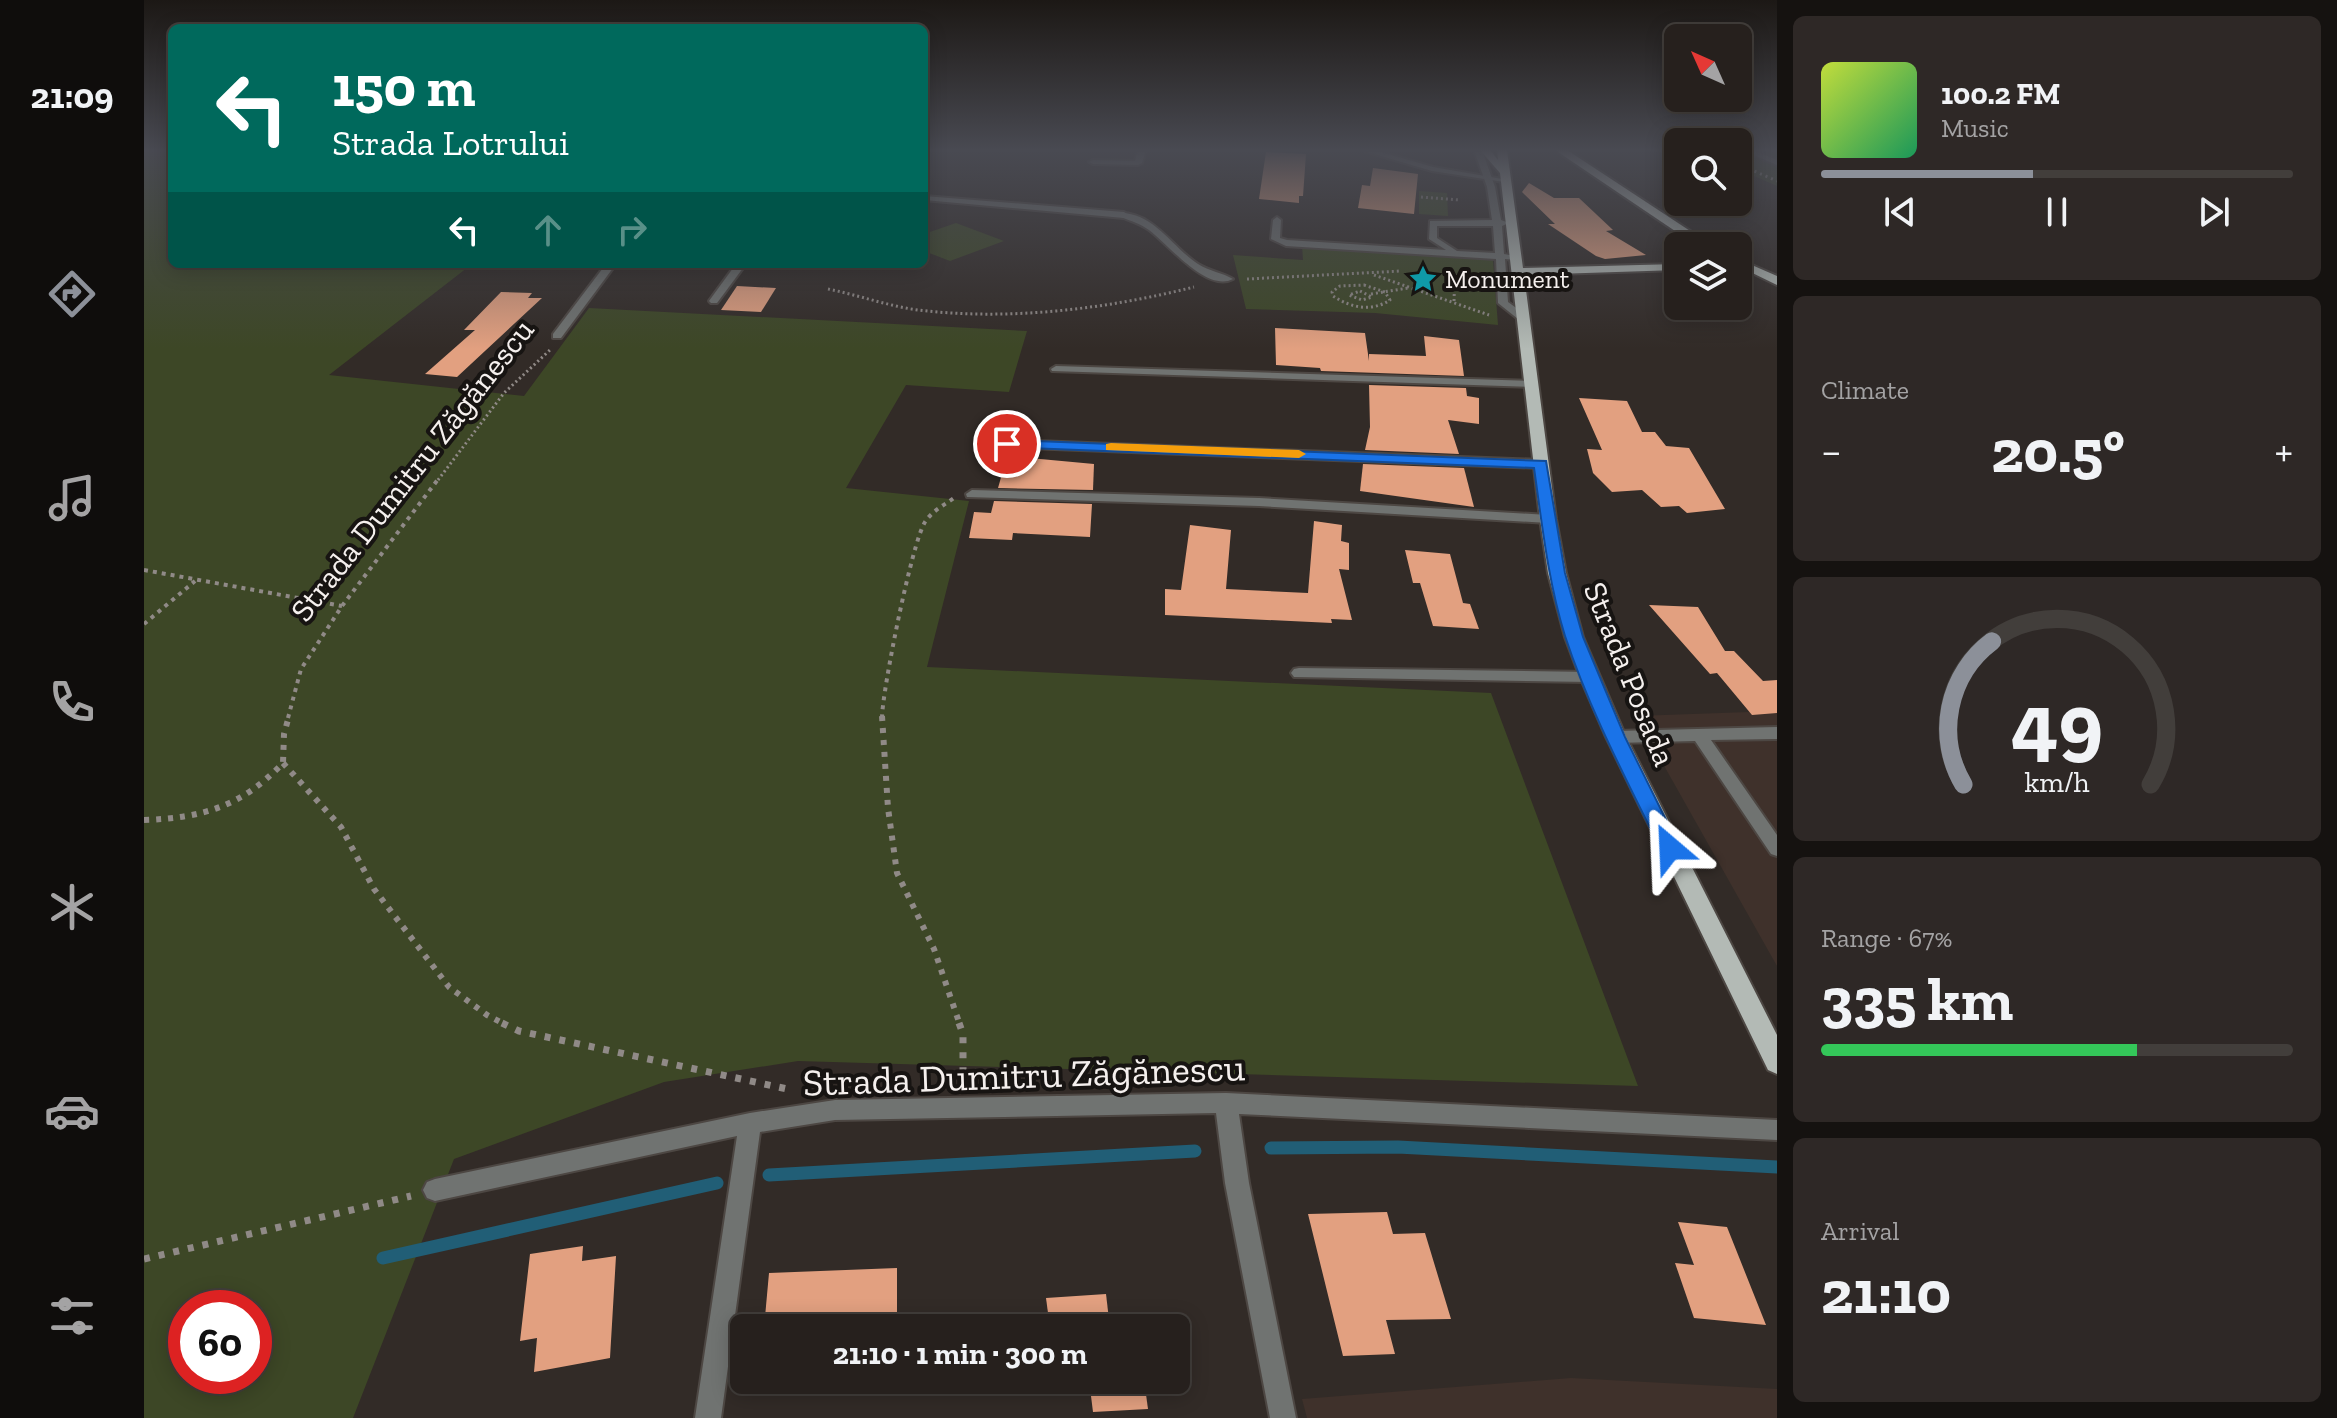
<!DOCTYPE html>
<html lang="en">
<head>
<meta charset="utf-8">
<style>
	:root { --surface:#26201d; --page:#2e2826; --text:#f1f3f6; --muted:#a4a3a4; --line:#423e3b; --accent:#8c9099 }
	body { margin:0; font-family:"Zilla Slab",serif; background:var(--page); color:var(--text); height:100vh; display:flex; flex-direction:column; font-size:30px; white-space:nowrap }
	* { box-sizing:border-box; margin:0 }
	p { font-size:26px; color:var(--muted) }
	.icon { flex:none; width:44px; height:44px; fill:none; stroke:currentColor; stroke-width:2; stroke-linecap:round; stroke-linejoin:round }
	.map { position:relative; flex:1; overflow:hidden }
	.drawer { display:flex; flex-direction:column; gap:16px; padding:16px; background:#151210; width:560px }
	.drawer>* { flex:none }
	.top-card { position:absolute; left:24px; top:24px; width:760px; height:244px; border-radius:12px; box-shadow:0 4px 20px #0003,0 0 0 2px var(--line); background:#00695c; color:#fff; overflow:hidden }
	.needle { width:52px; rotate:315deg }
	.fabs { position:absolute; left:1520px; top:24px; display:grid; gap:16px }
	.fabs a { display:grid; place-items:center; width:88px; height:88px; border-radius:12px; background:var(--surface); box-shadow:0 4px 20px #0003,0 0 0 2px var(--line); font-size:40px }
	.speed { position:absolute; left:24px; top:1290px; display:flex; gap:16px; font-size:40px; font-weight:700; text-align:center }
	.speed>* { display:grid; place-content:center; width:104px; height:104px; border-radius:50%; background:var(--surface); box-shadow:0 4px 20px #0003,0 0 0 2px var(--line); line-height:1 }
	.speed .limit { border:12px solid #d22; background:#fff; color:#111 }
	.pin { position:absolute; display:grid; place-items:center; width:68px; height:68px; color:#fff; margin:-34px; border:4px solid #fff; border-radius:50%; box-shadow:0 2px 8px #0007 }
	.me { position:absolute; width:88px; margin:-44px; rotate:334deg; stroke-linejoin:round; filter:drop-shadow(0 0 6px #0008) }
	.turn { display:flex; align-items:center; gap:28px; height:168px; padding:0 32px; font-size:36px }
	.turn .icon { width:104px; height:104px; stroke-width:2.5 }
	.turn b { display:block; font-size:56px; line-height:68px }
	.lanes { display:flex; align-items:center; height:76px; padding:0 32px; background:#0003; justify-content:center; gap:40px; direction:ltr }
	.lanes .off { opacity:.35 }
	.big { font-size:60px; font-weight:800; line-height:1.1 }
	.drawer .widget { flex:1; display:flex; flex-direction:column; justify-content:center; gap:12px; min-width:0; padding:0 28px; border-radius:12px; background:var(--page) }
	.drawer .dial { align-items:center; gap:0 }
	.dial svg { height:208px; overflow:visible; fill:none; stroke:var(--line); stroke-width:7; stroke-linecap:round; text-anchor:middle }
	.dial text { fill:var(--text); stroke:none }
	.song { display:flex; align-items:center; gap:24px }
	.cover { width:96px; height:96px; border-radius:12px; background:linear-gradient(135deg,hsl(70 70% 55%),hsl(150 70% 35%)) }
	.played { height:8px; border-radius:4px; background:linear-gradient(90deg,var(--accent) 45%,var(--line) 45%) }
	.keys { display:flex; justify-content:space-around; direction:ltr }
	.heat { display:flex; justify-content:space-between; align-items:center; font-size:44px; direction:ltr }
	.charge { height:12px; border-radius:6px; background:linear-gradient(90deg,#34c759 67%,var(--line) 0) }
	.trip { position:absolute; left:586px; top:1314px; width:460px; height:80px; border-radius:12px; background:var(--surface); box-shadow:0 4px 20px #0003,0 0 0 2px var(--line); font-weight:800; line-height:80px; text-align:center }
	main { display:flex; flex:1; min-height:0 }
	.menu { display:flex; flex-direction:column; width:144px; justify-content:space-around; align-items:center; background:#0f0d0c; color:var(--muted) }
	.menu .icon { width:56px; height:56px }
	.menu .current { color:var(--accent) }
	.menu b { font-size:36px; color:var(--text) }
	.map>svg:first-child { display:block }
	.built { fill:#3f312b }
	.green { fill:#3d4726; fill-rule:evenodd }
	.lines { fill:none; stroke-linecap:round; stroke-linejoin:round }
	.stream { stroke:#215e76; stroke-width:13 }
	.building { fill:#e2a080 }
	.lane-casing { stroke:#4d4743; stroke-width:4 }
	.street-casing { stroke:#4d4743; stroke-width:4 }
	.primary-casing { stroke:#4d4743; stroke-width:4 }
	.path-far3 { stroke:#908a87; stroke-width:3; stroke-dasharray:2 3; stroke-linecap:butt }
	.path-far2 { stroke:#908a87; stroke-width:4; stroke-dasharray:4 5; stroke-linecap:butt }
	.path-far1 { stroke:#908a87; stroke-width:6; stroke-dasharray:5 7; stroke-linecap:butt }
	.path { stroke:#908a87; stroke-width:7; stroke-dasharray:6 9; stroke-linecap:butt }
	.lane { fill:#707371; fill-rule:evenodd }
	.street { fill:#707371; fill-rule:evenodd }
	.primary { fill:#b3bab5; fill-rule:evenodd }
	.rail { stroke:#a9a3a0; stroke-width:3; stroke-dasharray:2 4; stroke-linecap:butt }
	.route { fill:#1a73e8; stroke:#114b97; stroke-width:2 }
	.slow { fill:#f59e0b }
	.labels { text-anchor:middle; stroke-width:8; stroke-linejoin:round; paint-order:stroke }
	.far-poi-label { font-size:26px; fill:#f5f0ee; stroke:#171412; text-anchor:start }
	.street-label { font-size:32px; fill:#f5f0ee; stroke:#171412 }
	.near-street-label { font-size:38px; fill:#f5f0ee; stroke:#171412 }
</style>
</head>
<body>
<main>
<nav class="menu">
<b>21:09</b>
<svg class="icon current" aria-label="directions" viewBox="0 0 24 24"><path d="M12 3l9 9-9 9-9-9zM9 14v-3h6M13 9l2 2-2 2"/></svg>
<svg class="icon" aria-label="music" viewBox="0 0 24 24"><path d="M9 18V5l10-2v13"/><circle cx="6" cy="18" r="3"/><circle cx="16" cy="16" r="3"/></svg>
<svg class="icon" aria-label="phone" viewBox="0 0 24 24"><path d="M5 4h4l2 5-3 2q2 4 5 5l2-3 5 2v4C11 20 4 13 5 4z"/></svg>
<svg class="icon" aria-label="climate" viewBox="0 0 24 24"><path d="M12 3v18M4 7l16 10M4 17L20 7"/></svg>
<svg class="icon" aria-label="car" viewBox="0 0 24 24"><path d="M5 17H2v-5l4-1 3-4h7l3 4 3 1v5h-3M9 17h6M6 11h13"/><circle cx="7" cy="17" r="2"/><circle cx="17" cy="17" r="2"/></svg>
<svg class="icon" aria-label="filters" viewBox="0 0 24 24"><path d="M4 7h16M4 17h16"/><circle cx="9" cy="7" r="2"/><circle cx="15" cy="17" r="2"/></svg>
</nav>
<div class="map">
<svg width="1633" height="1418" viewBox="0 0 1633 1418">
	<rect width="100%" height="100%" fill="#322b27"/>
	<g class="built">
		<polygon points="1633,711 1633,966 1492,716"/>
		<polygon points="1427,1378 1633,1389 1633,1418 1163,1418 1158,1399"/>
	</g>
	<g class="green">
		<path d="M0,150H28V264H328L185,375L380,396L445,308L883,331L865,392L762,385L702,488L825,501L783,667L1347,693L1494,1086L654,1061L520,1082L310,1159L209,1418H0ZM42,1308H110V1376H42Z"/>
		<polygon points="1594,150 1633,150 1633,186 1594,169"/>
		<polygon points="1275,191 1303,193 1304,216 1275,214"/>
		<polygon points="812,223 860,241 806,261 780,251 780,234"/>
		<polygon points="1158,246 1349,260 1354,325 1231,313 1102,309 1089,255 1159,260"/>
	</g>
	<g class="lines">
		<g class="stream">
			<polyline points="1127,1148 1254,1147 1633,1167"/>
			<polyline points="625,1175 1051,1151"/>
			<polyline points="239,1258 573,1183"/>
		</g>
	</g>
	<g class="building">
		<polygon points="1122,152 1162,154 1159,196 1155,196 1155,203 1115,199"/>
		<polygon points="1229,168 1274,174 1270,214 1214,208 1218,185 1226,186"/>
		<polygon points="1385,183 1410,198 1435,198 1469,230 1462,231 1502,255 1461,259 1452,256 1404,224 1411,224 1378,192"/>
		<polygon points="593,286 632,288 617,312 577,310"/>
		<polygon points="357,292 388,293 384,298 398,298 313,377 281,374 331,330 320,330"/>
		<polygon points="1131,328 1221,333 1225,361 1225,354 1282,356 1280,336 1315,340 1320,376 1177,371 1176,368 1132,365"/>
		<polygon points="1225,385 1322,388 1323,396 1335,398 1335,424 1304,420 1315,454 1221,450 1226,427"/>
		<polygon points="1435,398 1483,401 1498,432 1511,432 1522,446 1545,448 1581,509 1543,513 1535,506 1517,507 1498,490 1468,492 1449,473 1443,449 1458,450"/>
		<polygon points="863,456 950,464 949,490 854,488"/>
		<polygon points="1219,464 1320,468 1330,507 1216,491"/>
		<polygon points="850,501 948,504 946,537 869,533 868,540 825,538 830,512 847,513"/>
		<polygon points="1170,521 1198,525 1197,541 1205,543 1205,570 1195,569 1208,620 1187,619 1188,623 1021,615 1021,589 1037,590 1046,525 1087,530 1082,589 1164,593"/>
		<polygon points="1261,550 1306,554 1319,603 1326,604 1335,629 1289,626 1276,583 1269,583"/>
		<polygon points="1505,605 1554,607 1581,651 1590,651 1619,681 1633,680 1633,713 1608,715 1573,673 1566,674"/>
		<polygon points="1243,1212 1249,1234 1281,1233 1307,1319 1242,1320 1251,1354 1199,1356 1164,1214"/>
		<polygon points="1534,1222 1583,1227 1622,1325 1550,1318 1531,1263 1550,1265"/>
		<polygon points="439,1246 438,1261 472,1256 466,1358 390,1372 393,1338 376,1341 386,1254"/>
		<polygon points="753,1268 753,1328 620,1328 625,1273"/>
		<polygon points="962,1294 966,1328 906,1328 902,1298"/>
		<polygon points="945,1380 1000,1380 1004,1409 949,1412"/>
	</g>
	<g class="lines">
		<defs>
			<g id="lane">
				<path d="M1330,150H1338L1351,187L1357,220L1365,223L1358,226L1360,254L1376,257L1371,260L1361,259L1364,302L1382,315V319H1374L1354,303L1352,259L1142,246L1127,239L1129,220L1133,217L1137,220L1136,238L1143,240L1302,250L1285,239L1286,221L1348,220L1343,187ZM1293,226H1349L1351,253L1313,251L1293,238Z"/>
				<path d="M977,213C1010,213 1029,248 1054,264C1065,271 1079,273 1089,279C1063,293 1024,244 1005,230C997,224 987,221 977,217Z"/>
				<polygon points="1155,668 1446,672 1454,677 1446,682 1150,677 1147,673 1150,669"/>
				<polygon points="1633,727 1633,739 1567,740 1633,835 1633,856 1627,854 1551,741 1472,743 1464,737 1472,731"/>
			</g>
			<g id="street">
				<polygon points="994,150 1002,150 998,163 994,165 949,164 945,162 949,160 991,161"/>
				<polygon points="1217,150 1230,150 1289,167 1364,180 1360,182 1288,171"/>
				<polygon points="1598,150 1609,150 1633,160 1633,165"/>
				<polygon points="780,196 980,212 984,215 980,218 780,200"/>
				<polygon points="462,264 472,264 417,338 409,338 409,334"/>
				<polygon points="592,264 602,264 573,303 567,303 565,301"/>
				<polygon points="912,366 1388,381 1394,384 1388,387 908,371 907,369"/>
				<polygon points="863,440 1397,460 1403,464 1397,468 859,447 859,441"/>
				<polygon points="828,490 1115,498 1404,515 1411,519 1404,523 1115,506 823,497 822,494"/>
				<polygon points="1082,1093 1633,1120 1633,1140 1095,1114 1105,1183 1152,1418 1126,1418 1081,1183 1072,1113 691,1120 616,1132 577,1418 551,1418 593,1136 291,1201 283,1198 279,1190 283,1182 291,1179 606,1113 691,1100"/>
			</g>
			<g id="primary">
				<polygon points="1336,150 1346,150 1354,160 1353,150 1363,150 1379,268 1534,264 1534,270 1380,275 1412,519 1422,573 1439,637 1482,737 1633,1035 1633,1074 1624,1070 1462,737 1436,677 1421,637 1404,573 1396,519 1356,173"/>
				<polygon points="1411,150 1423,150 1569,246 1555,246 1540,237"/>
				<polygon points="1594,259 1633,276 1633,285 1594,266"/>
			</g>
		</defs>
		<use href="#lane" class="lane-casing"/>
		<use href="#street" class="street-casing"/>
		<use href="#primary" class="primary-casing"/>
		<g class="path-far3">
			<polyline points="1277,197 1316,200"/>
			<polyline points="1230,275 1345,315"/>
			<polyline points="1103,279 1257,271"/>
			<path d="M1220,285L1241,292L1246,300C1228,312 1207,308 1189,296L1188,292L1196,286Z"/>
			<path d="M684,289C714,295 744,306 774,310C865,321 962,309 1050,287"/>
			<polygon points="1216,291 1228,297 1218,300 1205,295"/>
			<polyline points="1227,294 1264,288"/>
			<polyline points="1310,301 1311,271"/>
			<polyline points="294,480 360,393 407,349"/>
		</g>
		<g class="path-far2">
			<polyline points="0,570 198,606"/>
			<polyline points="0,624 51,581"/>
			<polyline points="144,718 157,669 198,606 295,478"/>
			<path d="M738,718C738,692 768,542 781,522C788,511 800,505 810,498"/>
		</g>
		<g class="path-far1">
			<polyline points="738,716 744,808 753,873 790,949 816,1025"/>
			<polyline points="139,763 197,827 230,889 305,987 343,1015 362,1025"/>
			<path d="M0,820C59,818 98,806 139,763L140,734L145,716"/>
		</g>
		<g class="path">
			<polyline points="358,1023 375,1031 648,1090"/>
			<polyline points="815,1023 819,1034 819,1086"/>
			<polyline points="0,1259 267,1196"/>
		</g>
		<use href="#lane" class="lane"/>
		<use href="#street" class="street"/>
		<use href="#primary" class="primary"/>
		<polyline class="rail" points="1594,164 1633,181"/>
	</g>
	<linearGradient id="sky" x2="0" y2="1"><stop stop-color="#1c1815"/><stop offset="0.43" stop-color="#494a52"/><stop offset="1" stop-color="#494a52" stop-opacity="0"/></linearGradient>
	<rect width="1633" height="349" fill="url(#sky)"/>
	<path class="route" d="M863,440L1402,461L1421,573L1439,637L1481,737L1536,848L1533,853H1519L1516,848C1482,779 1445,709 1421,636C1404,581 1398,524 1390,468L859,447L857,444Z"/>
	<polygon class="slow" points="967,443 1155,450 1162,454 1155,458 962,450 962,444"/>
	<defs>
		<symbol id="sight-bare" viewBox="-9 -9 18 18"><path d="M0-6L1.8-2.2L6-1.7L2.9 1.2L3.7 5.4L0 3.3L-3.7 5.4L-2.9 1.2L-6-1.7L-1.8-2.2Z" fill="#0f9aa8" stroke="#171412" stroke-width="2.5" paint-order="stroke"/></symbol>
	</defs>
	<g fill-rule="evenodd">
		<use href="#sight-bare" x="1259" y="259" width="40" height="40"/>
	</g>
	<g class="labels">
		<g class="far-poi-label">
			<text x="1301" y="288">Monument</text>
		</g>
		<g class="street-label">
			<text transform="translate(268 470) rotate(-52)" y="11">Strada Dumitru Zăgănescu</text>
			<text transform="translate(1486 674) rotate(68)" y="11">Strada Posada</text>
		</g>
		<g class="near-street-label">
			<text transform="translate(880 1075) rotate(-2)" y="13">Strada Dumitru Zăgănescu</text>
		</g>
	</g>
</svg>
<div class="fabs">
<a><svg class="needle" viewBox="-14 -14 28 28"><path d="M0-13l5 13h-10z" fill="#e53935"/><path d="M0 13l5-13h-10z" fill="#a4a3a4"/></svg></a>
<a><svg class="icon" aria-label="search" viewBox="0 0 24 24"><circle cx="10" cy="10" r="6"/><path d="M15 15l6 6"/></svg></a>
<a><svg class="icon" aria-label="layers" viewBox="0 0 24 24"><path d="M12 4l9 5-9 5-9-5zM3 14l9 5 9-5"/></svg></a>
</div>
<div class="speed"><div class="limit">60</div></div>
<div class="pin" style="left:863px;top:444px;background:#d93025"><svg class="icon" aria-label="arrive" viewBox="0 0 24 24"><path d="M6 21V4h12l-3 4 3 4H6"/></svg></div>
<svg class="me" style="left:1526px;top:848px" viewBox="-20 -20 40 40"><path d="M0-17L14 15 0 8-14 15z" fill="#1a73e8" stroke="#fff" stroke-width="4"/></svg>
<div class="trip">21:10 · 1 min · 300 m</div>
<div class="top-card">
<div class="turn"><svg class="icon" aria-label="left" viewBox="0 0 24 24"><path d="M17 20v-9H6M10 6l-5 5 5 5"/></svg><div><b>150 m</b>Strada Lotrului</div></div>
<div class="lanes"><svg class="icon" aria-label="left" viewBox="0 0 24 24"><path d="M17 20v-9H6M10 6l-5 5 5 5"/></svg><svg class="icon off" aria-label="ahead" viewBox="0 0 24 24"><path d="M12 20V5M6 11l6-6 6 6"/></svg><svg class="icon off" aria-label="right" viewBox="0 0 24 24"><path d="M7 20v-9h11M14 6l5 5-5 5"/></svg></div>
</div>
</div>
<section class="drawer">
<div class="widget">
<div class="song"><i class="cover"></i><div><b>100.2 FM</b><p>Music</p></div></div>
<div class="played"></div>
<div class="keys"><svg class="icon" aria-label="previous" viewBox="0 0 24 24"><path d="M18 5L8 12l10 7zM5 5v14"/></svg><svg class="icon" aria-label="pause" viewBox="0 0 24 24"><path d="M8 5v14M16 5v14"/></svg><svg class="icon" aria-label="next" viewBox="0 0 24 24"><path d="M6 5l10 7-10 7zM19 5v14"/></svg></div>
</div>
<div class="widget"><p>Climate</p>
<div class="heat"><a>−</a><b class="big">20.5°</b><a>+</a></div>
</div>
<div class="widget dial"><svg viewBox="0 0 100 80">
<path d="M14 69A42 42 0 1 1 86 69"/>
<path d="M14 69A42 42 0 0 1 25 14" stroke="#8c9099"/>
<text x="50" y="56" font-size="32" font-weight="700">49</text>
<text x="50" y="72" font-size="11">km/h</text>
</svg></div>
<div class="widget"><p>Range · 67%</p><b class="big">335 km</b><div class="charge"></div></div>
<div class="widget"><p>Arrival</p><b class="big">21:10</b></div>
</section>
</main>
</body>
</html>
